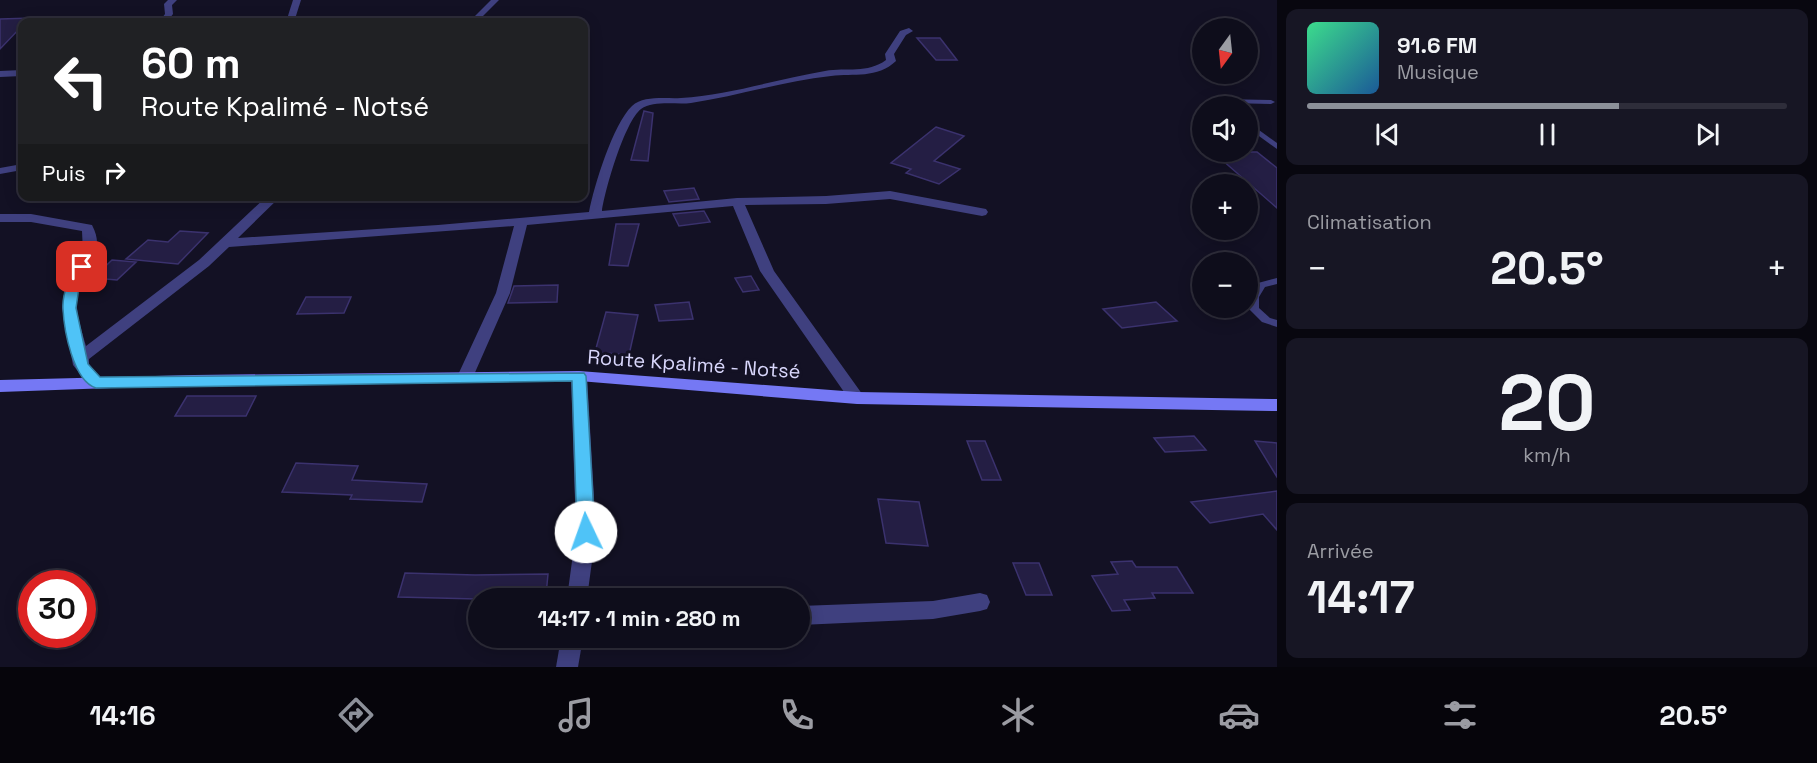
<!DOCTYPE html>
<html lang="fr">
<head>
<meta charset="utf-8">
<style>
	:root { --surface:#0e0d1b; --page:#171624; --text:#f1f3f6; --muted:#9b9ca3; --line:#2e2d3a; --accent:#8c9099 }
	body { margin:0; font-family:"Space Grotesk",sans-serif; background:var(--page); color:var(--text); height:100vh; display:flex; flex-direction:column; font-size:22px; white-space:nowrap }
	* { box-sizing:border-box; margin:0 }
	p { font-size:20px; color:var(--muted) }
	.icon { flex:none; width:33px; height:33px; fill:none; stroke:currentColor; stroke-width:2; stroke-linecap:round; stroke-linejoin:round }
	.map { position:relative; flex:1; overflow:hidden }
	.drawer { display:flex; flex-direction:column; gap:9px; padding:9px; background:#08070f; width:540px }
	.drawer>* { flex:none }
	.banner { position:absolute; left:18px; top:18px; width:570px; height:183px; border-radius:12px; box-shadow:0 3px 15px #0003,0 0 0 2px var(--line); background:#202124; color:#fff; overflow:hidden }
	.needle { width:39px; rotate:195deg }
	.controls { position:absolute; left:1192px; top:18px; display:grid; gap:12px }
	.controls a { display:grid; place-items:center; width:66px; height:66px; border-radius:50%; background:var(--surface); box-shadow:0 3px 15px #0003,0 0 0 2px var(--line); font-size:30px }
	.speed { position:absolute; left:18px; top:570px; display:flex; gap:12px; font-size:30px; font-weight:700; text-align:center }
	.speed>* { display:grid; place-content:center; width:78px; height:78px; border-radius:50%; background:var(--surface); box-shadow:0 3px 15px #0003,0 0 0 2px var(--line); line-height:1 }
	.speed .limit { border:9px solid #d22; background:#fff; color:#111 }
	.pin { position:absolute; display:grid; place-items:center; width:51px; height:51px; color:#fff; margin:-26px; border-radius:12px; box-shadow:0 3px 9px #0006 }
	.me { position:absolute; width:66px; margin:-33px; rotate:357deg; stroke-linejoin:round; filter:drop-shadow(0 0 4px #0008) }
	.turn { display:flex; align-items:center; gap:21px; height:126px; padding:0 24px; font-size:27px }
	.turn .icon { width:78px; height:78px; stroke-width:2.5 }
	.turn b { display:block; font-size:42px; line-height:51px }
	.then { display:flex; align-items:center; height:57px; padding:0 24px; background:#0003; gap:12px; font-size:22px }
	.big { font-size:45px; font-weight:700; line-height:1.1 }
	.drawer .widget { flex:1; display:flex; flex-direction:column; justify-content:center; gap:9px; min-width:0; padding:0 21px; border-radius:12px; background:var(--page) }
	.drawer .dial { align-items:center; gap:0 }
	.dial b { font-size:78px; line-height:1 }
	.song { display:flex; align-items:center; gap:18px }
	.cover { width:72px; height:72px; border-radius:9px; background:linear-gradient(135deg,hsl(150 70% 55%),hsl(210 70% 35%)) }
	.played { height:6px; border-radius:3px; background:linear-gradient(90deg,var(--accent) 65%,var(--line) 65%) }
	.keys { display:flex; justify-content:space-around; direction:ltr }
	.heat { display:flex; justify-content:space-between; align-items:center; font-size:33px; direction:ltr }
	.trip { position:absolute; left:468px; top:588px; width:342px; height:60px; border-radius:30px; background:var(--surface); box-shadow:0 3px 15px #0003,0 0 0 2px var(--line); font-weight:700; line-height:60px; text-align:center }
	.dock { display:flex; height:96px; justify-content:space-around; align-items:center; background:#06050b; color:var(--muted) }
	.dock .icon { width:42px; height:42px }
	.dock .on { color:var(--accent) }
	.dock b { font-size:27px; color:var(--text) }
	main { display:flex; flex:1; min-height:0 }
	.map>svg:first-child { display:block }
	.building { fill:#241e44; stroke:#3b326e; stroke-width:1.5 }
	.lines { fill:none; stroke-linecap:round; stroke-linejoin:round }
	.lane { fill:#3f407f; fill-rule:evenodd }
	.street { fill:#3f407f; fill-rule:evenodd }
	.secondary { fill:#7578f4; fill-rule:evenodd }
	.route { fill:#4fc3f7; stroke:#337fa1; stroke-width:1.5 }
	.labels { text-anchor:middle; stroke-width:6; stroke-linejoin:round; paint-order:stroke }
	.street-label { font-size:20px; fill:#d9d7fc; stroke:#131124 }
</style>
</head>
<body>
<main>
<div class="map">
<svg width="1277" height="667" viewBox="0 0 1277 667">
	<rect width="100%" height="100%" fill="#131124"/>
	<g class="building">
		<polygon points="31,18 26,22 22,22 22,26 0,49 0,19"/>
		<polygon points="917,38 940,38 957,60 936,60"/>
		<polygon points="644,111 653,113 648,161 631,160"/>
		<polygon points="936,127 964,136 934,161 960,169 939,184 906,173 911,169 891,163"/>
		<polygon points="1213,152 1257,152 1277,168 1277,208"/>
		<polygon points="694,188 699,199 669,202 664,191"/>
		<polygon points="704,211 710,222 679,226 673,214"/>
		<polygon points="616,224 639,224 628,266 609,265"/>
		<polygon points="180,231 208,233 178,264 126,259 148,240 168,242"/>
		<polygon points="112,260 136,262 117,280 93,278"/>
		<polygon points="751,276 759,290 743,292 735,278"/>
		<polygon points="558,285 557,302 508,303 514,286"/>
		<polygon points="306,297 351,297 344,313 297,314"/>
		<polygon points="689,302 693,319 659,321 655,305"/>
		<polygon points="1156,302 1177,321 1122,328 1103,309"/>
		<polygon points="606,312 638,315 629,355 595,352"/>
		<polygon points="187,396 256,396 246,416 175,416"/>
		<polygon points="1194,436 1206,450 1165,452 1154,438"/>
		<polygon points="967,441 985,441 1001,480 982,480"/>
		<polygon points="1255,441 1277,443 1277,477"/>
		<polygon points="296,463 358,466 352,480 427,484 422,502 350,499 352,495 282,492"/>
		<polygon points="1277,491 1277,530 1263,514 1210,523 1191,502"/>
		<polygon points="878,499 919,502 928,546 886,543"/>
		<polygon points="1132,561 1136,567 1177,567 1193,593 1152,593 1155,598 1124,600 1130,610 1112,611 1092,576 1118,574 1111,562"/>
		<polygon points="1013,563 1039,563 1052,595 1026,595"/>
		<polygon points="405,573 475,575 548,574 546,595 478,596 477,599 398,597"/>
	</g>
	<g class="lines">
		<g class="lane">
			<polygon points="1219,99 1271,100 1275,102 1271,104 1227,103 1229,106 1222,106 1216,101"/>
			<polygon points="1248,122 1277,143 1277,149 1248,128"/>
			<polygon points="1277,278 1277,284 1265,287 1259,297 1259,308 1270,318 1277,320 1277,327 1262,322 1249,309 1249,297 1258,283"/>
		</g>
		<g class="street">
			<polygon points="168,0 177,0 172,5 173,14 167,22 159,22 165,14 164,4"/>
			<polygon points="293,0 301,0 294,22 286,22"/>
			<polygon points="491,0 499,0 477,22 469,22"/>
			<path d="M909,28L913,31L906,35L894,54L896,61C877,79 854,73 831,76C784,81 738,96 691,103C677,105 654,100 641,109C625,121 605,189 602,211L737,198L826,196L890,191L986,209L988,212L986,215L982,216L890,199L826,204L745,205L774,271L865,398L863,402H851L760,271L733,206L527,225L510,293L473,377L471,381H459L457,377L496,293L514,226L229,247L209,266L89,359V364L104,383L102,387H90L73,365L62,308L66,281L83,253L82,231L31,222H0V214H31L92,225C106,252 87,260 80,281C72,303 80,325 86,346L199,260L267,196H281L238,238L438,225L589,212C594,186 613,124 632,106C644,95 666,99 681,98C729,95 777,79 825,71C847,67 867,74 886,60L885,54L900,31Z"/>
			<polygon points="22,70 22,76 0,77 0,71"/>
			<polygon points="22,164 22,170 0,174 0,168"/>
			<polygon points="579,371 585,372 587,376 596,532 587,598 567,598 576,532 571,376 573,372"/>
			<polygon points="980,593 987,595 990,602 987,609 980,611 933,619 800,625 800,606 933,601"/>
			<polygon points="561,638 583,638 578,667 556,667"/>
		</g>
		<polygon class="secondary" points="579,371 857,392 1277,399 1277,411 857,404 579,381 194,385 0,392 0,380 194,375"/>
	</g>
	<path class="route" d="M82,263L88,267L80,281L76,308L88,364L100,377L584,373L586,376L595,532L592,537L586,539L580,537L577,532L572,381L96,388C73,381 64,330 63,309C62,292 69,278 78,265Z"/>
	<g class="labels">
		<g class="street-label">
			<text transform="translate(694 364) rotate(4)" y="7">Route Kpalimé - Notsé</text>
		</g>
	</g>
</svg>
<div class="controls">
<a><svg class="needle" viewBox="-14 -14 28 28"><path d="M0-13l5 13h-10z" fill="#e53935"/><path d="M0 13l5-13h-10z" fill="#9b9ca3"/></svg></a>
<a><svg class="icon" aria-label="sound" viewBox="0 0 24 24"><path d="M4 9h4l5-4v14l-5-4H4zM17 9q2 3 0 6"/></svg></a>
<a>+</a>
<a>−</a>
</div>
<div class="speed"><div class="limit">30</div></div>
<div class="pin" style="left:82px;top:267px;background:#d93025"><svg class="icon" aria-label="arrive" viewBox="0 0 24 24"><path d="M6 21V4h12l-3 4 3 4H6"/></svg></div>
<svg class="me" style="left:586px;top:532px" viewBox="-20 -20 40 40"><circle r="19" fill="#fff"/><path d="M0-13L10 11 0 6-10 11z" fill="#4fc3f7"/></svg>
<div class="trip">14:17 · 1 min · 280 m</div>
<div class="banner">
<div class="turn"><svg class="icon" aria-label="left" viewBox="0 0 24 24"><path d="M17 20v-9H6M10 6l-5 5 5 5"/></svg><div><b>60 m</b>Route Kpalimé - Notsé</div></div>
<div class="then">Puis<svg class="icon" aria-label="right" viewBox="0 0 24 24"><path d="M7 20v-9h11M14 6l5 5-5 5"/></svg></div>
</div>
</div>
<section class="drawer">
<div class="widget">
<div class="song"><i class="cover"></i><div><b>91.6 FM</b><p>Musique</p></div></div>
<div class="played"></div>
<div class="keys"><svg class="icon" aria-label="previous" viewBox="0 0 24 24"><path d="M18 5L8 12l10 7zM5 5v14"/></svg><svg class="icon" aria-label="pause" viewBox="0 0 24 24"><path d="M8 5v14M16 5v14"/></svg><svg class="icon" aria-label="next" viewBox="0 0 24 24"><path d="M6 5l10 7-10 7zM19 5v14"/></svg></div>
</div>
<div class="widget"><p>Climatisation</p>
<div class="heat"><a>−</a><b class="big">20.5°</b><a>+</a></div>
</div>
<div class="widget dial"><b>20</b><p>km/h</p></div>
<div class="widget"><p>Arrivée</p><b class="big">14:17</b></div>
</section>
</main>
<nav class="dock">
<b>14:16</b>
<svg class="icon on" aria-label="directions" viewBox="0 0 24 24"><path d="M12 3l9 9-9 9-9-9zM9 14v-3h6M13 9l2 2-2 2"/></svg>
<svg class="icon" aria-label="music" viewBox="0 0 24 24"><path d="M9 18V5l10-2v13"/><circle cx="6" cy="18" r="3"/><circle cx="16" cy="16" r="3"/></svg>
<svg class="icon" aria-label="phone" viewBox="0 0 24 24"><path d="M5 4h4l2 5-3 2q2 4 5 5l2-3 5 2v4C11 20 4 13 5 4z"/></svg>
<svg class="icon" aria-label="climate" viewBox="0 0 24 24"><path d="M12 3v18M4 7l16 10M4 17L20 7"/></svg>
<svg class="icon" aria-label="car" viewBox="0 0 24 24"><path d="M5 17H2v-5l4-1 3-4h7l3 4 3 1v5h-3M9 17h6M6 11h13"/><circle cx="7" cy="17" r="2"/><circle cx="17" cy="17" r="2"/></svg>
<svg class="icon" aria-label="filters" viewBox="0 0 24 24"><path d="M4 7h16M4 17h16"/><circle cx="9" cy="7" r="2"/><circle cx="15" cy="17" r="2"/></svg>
<b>20.5°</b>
</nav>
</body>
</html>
